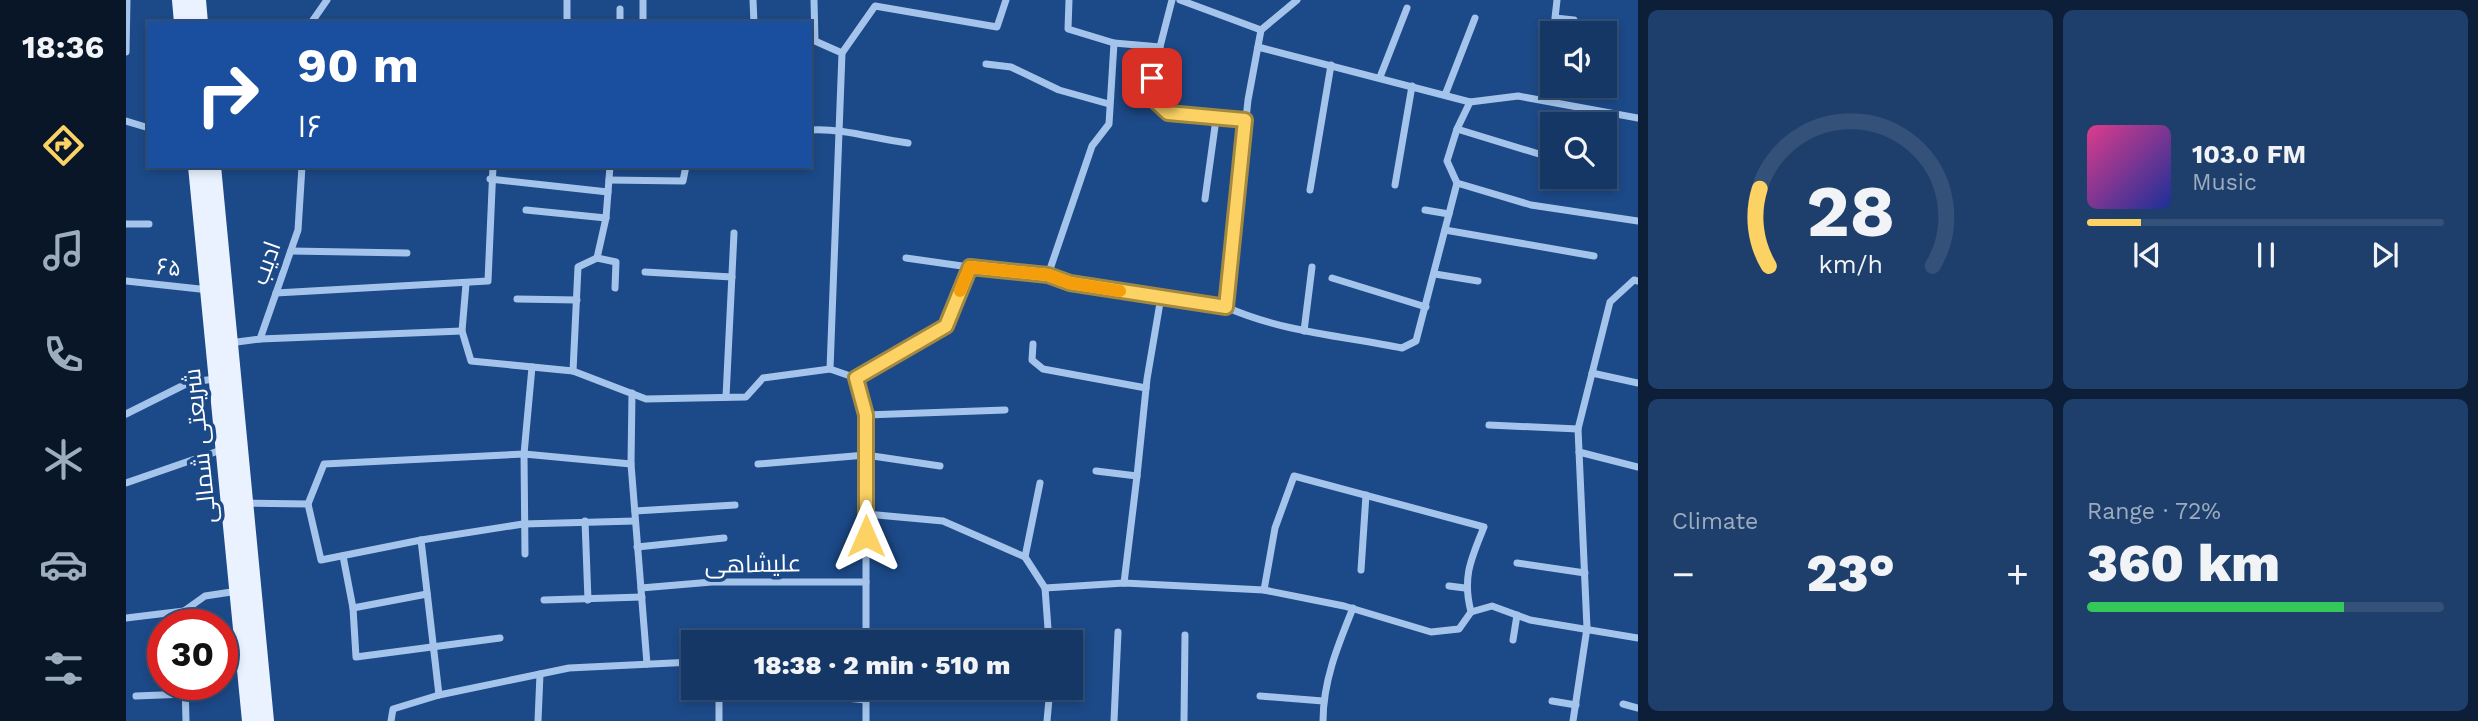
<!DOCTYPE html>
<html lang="en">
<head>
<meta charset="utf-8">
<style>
	:root { --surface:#153765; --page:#1e3f6b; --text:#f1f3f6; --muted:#9dacbf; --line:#345179; --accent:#fbd263 }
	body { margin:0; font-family:"Work Sans",Cairo,sans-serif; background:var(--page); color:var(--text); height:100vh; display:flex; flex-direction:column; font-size:26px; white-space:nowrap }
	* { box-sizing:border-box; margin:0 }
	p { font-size:23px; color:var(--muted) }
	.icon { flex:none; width:38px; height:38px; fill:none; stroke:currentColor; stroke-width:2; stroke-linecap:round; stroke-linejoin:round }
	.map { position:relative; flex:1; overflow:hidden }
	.panel { display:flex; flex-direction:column; gap:10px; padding:10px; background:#0c1e38; width:840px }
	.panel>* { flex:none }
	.hud { position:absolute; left:21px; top:21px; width:665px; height:147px; border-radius:0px; box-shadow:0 4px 10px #0003,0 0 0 2px var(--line); background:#1a4fa0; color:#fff; overflow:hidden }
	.fabs { position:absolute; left:1414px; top:21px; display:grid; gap:14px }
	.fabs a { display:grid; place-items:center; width:77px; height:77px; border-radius:0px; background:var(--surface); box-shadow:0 4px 10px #0003,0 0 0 2px var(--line); font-size:35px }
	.speed { position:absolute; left:21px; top:609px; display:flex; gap:14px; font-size:35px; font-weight:700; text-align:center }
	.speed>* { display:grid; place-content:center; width:91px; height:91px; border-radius:50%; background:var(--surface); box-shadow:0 4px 10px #0003,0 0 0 2px var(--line); line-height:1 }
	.speed .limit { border:10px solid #d22; background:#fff; color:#111 }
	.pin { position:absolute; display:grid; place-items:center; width:60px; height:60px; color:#fff; margin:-30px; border-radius:14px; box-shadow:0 4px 10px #0006 }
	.me { position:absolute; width:77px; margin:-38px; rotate:0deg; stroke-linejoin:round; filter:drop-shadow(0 0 5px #0008) }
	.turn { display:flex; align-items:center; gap:24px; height:147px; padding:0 35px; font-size:32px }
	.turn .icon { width:91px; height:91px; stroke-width:2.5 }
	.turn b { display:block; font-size:49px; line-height:60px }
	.big { font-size:52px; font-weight:800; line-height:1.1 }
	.panel .widget { flex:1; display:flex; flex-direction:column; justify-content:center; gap:10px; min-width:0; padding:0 24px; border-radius:10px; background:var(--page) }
	.panel .dial { align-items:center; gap:0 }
	.dial svg { height:182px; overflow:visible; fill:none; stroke:var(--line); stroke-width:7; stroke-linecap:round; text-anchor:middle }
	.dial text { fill:var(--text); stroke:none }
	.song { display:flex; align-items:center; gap:21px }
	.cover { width:84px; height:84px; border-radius:10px; background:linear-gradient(135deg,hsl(330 70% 55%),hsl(230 70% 35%)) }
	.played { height:7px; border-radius:4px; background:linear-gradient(90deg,var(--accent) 15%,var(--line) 15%) }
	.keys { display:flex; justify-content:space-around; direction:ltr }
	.heat { display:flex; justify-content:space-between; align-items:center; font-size:38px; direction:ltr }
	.charge { height:10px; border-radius:5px; background:linear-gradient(90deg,#34c759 72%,var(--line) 0) }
	.panel .tiles { flex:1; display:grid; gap:10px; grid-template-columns:repeat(2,1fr) }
	.trip { position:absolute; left:555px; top:630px; width:402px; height:70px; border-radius:0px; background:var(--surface); box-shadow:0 4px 10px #0003,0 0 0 2px var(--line); font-weight:800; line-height:70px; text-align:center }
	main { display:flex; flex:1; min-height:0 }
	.tab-bar { display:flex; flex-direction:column; width:126px; justify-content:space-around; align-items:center; background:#081628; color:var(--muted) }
	.tab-bar .icon { width:49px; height:49px }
	.tab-bar .selected { color:var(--accent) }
	.tab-bar b { font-size:32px; color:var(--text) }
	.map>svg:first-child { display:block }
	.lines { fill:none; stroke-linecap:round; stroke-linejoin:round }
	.street { stroke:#a5c4eb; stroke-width:7 }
	.primary { stroke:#eaf2ff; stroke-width:18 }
	.route-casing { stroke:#a38840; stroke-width:18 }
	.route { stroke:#fbd263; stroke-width:12 }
	.slow { stroke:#f59e0b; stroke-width:12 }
	.labels { text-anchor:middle; stroke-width:7; stroke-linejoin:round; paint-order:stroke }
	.street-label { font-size:24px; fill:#fff; stroke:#1c4987 }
</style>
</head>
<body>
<main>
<nav class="tab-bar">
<b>18:36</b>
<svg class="icon selected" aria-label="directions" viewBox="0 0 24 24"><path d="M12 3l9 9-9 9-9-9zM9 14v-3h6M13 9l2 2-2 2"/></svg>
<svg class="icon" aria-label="music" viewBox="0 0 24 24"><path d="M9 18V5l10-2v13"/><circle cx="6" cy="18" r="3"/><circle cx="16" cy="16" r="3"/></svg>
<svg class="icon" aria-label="phone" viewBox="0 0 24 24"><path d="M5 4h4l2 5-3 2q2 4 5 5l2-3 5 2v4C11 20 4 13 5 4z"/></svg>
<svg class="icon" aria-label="climate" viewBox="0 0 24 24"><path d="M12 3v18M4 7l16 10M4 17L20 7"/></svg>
<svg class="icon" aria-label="car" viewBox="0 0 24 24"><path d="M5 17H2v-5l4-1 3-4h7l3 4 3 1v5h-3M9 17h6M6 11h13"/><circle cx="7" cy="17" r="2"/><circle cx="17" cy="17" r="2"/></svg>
<svg class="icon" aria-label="filters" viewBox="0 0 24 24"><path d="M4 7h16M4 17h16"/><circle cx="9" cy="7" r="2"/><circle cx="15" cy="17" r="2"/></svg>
</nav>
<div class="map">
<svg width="1512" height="721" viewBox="0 0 1512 721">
	<rect width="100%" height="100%" fill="#1c4987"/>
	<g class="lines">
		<g class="street">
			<polyline points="441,0 441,23"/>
			<polyline points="627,0 628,23"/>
			<polyline points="688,0 689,41 716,53 704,369 730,378 740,415 740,642"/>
			<polyline points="1046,0 1026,78 1028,100 1042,113 1119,120"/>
			<polyline points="1054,0 1135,30 1171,0"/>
			<polyline points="1431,0 1429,18 1448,20"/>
			<polyline points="185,23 201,0"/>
			<polyline points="494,23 494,9"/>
			<polyline points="517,23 517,0"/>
			<polyline points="988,43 1034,47"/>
			<polyline points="1132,47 1344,102 1392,96 1512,118"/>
			<polyline points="0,52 1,0"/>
			<polyline points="716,53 749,6 871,27 880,0"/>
			<polyline points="860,64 885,67 933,90 983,104"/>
			<polyline points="1254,77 1281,8"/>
			<polyline points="1319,95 1349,18"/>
			<polyline points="0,121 23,128"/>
			<polyline points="1331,129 1426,158"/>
			<path d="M684,130C718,128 749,139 782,143"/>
			<polyline points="364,179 482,192"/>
			<polyline points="483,180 557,181 560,166"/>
			<polyline points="1331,183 1405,205 1512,221"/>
			<polyline points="1269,185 1286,86"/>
			<polyline points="1184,190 1205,65"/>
			<polyline points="1079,199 1090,119"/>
			<polyline points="400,210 480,218"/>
			<polyline points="1299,210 1323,214"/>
			<polyline points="0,224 23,224"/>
			<polyline points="1319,230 1468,256"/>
			<polyline points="165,251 281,253"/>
			<polyline points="471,258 490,262 489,288"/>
			<polyline points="780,258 843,267"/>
			<polyline points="519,272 606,277"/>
			<polyline points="1309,274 1352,281"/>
			<polyline points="922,275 966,146 983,124 988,43 942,29 943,0"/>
			<polyline points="1206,278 1300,307"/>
			<polyline points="0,281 83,290"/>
			<polyline points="340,284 336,331 345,361 447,371 520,399 620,397 637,378 704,369"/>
			<polyline points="150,293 362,281 367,166"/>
			<polyline points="391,299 451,300"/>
			<path d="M1100,307C1156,332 1217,336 1276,348L1290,341L1331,183L1321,161L1331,129L1344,102"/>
			<polyline points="1178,331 1186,267"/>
			<polyline points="134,339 336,331"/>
			<polyline points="103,343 134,339 172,230 176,166"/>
			<polyline points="907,344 906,360 917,369 1020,388"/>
			<polyline points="447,371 452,267 471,258 480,218 484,166"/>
			<polyline points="1466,373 1512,383"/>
			<polyline points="730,378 820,326 843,267 922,275 945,283 1100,307 1122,100 1135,30"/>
			<polyline points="506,393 505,464 521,664"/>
			<polyline points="600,397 608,233"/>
			<polyline points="0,414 64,382 90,379"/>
			<polyline points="740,415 879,410"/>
			<polyline points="1363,425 1452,429"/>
			<polyline points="1453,452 1512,467"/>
			<polyline points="632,464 740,455 814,466"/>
			<polyline points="970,471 1011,476 1021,379 1035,297"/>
			<polyline points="0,483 98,449"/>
			<polyline points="118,503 182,504 195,560 295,540 313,695 443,668 567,662"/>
			<polyline points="182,504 198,464 398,454 406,367"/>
			<polyline points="509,511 609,505"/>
			<polyline points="740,514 817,521 899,557 919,588 923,642"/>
			<polyline points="459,521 462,600"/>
			<polyline points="295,540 397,524 509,521"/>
			<polyline points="511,547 598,538"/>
			<polyline points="399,554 398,454 505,464"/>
			<polyline points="217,556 227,608"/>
			<polyline points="899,557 914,483"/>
			<polyline points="1391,563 1459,573"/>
			<polyline points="1235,570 1240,495"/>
			<polyline points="998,583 1011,476"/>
			<polyline points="1323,586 1339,588"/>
			<polyline points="515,588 586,582 740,582"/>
			<polyline points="919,588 998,583 1138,590 1218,606 1305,632 1333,629 1345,612 1366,606 1404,620 1512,638"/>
			<path d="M1138,590L1149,528L1168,476L1358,527C1345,559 1336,577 1345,612"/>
			<polyline points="301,594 227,608 230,657 374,638"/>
			<polyline points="418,600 516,597"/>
			<polyline points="58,611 58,625"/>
			<polyline points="0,618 58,611 79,596 112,591"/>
			<polyline points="1387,640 1391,615"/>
			<polyline points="59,684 60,721"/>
			<polyline points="740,688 740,721"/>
			<polyline points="10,696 60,694"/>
			<polyline points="701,696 740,700"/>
			<polyline points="1134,696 1197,701"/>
			<polyline points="1426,701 1450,705"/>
			<polyline points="1497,704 1512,708"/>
			<polyline points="265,721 267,709 313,695"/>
			<polyline points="412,721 414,674"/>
			<polyline points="593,721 593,688"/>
			<polyline points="921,721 924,688"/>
			<polyline points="988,721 992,632"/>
			<polyline points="1058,721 1059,635"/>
			<path d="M1197,721C1197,681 1212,645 1227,608"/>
			<polyline points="1447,721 1461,628 1452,429 1484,302 1508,280 1512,281"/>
		</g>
		<g class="primary">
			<polyline points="55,0 57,23"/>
			<polyline points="71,0 73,23"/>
			<polyline points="71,166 125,721"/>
			<polyline points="86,166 139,721"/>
		</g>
	</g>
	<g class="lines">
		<defs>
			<polyline id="route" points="740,536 740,415 730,378 820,326 844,267 922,275 944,283 1100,307 1119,120 1042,113 1028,100 1026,78"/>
		</defs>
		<use href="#route" class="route-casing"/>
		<use href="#route" class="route"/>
		<polyline class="slow" points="834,291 844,267 922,275 944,283 994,291"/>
	</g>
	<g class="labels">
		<g class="street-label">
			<text transform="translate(140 263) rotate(-70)" y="8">ادیب</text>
			<text transform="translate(43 267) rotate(5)" y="8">۶۵</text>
			<text transform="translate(74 446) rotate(-96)" y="8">شریعتی شمالی</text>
			<text transform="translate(627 564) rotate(-1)" y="8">علیشاهی</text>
		</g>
	</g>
</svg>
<div class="fabs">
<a><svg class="icon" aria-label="sound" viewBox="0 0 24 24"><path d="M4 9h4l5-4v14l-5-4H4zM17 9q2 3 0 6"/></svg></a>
<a><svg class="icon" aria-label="search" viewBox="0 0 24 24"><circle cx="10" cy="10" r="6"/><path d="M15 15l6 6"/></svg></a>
</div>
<div class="speed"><div class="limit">30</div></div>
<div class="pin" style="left:1026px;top:78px;background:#d93025"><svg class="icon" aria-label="arrive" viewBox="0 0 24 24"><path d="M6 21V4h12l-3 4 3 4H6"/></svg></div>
<svg class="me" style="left:740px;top:536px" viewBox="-20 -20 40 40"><path d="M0-17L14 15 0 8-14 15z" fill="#fbd263" stroke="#fff" stroke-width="4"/></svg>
<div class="trip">18:38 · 2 min · 510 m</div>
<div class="hud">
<div class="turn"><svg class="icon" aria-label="right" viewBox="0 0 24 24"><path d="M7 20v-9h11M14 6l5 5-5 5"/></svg><div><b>90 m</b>۱۶</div></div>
</div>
</div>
<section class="panel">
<div class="tiles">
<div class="widget dial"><svg viewBox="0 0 100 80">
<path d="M14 69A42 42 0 1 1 86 69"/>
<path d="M14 69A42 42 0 0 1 10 35" stroke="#fbd263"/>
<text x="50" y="56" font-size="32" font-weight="700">28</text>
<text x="50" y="72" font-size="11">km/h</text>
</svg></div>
<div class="widget">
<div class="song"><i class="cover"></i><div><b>103.0 FM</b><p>Music</p></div></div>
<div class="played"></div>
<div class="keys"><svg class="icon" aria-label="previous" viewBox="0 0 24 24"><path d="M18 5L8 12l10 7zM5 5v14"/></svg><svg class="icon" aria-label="pause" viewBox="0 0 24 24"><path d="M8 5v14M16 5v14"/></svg><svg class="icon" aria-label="next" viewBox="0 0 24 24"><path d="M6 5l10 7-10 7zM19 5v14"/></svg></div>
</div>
<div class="widget"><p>Climate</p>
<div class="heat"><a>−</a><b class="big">23°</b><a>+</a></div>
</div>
<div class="widget"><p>Range · 72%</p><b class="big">360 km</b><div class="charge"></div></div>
</div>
</section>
</main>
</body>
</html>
